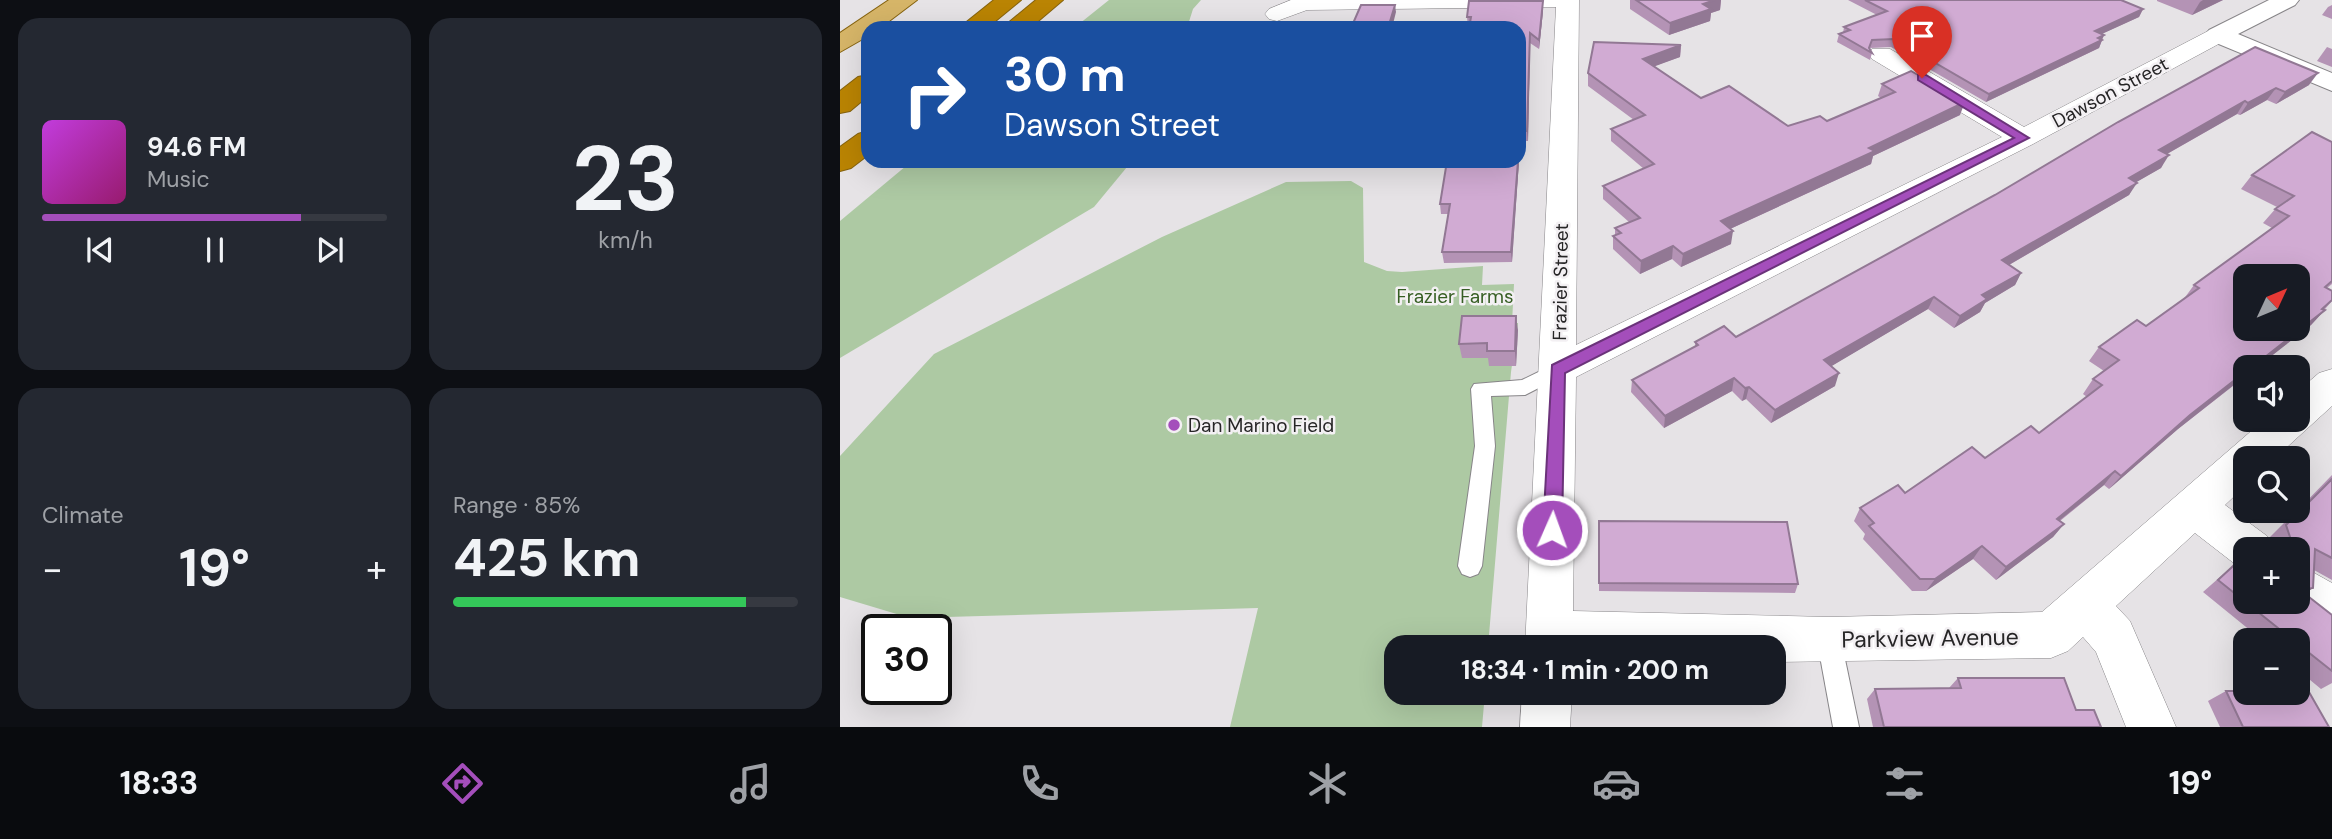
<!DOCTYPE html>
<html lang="en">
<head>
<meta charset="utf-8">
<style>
	:root { --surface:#171b24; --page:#242831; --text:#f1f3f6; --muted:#9ea1a6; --line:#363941; --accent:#a44ebb }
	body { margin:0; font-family:"DM Sans",sans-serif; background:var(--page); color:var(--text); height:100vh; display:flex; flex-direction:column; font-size:26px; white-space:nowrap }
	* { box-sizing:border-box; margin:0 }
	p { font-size:23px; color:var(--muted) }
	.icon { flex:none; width:38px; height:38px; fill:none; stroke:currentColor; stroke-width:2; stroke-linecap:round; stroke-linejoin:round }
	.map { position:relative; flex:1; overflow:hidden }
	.details { display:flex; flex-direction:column; gap:18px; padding:18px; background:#0d0f14; width:840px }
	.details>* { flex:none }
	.banner { position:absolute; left:21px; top:21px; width:665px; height:147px; border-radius:21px; box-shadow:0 7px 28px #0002; background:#1a4fa0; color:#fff; overflow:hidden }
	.needle { width:46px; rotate:46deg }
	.buttons { position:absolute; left:1393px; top:264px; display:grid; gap:14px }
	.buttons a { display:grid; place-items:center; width:77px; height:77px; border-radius:14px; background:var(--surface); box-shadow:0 7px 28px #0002; font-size:35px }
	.speed { position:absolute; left:21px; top:614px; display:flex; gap:14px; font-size:35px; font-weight:700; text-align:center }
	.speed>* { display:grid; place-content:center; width:91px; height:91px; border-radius:50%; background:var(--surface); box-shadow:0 7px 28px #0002; line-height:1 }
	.speed .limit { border:4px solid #111; border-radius:10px; background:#fff; color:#111 }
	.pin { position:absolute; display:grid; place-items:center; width:60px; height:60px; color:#fff; margin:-72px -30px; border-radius:50% 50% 50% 0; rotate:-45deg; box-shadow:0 0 7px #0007 }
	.pin .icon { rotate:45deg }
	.me { position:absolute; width:77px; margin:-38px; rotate:2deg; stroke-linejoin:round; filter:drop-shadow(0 0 5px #0008) }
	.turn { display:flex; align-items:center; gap:24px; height:147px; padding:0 28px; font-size:32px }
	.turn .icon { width:91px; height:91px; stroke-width:2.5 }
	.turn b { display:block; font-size:49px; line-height:60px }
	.big { font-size:52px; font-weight:700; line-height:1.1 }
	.details .card { flex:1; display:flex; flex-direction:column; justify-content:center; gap:10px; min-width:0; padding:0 24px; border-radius:21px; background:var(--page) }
	.details .dial { align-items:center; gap:0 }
	.dial b { font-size:91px; line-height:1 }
	.song { display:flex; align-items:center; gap:21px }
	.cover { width:84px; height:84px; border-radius:10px; background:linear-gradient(135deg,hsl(290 70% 55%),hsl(320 70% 35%)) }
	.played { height:7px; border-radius:4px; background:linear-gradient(90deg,var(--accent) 75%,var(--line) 75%) }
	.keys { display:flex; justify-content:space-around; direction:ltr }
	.heat { display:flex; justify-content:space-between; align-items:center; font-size:38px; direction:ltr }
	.charge { height:10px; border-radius:5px; background:linear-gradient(90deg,#34c759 85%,var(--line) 0) }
	.details .tiles { flex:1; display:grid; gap:18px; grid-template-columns:repeat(2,1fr) }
	.trip { position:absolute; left:544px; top:635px; width:402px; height:70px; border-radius:21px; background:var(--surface); box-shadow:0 7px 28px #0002; font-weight:700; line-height:70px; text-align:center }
	.menu { display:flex; height:112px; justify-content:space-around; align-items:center; background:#090b0e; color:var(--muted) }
	.menu .icon { width:49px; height:49px }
	.menu .current { color:var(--accent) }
	.menu b { font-size:32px; color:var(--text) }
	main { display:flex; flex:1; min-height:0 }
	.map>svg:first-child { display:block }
	.green { fill:#adc9a3 }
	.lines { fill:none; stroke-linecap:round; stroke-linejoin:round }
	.service-casing { stroke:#878588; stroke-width:2 }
	.minor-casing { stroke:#878588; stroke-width:1 }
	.tertiary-casing { stroke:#878588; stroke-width:2 }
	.primary-casing { stroke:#86630f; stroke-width:2 }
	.motorway-casing { stroke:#86630f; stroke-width:2 }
	.service { fill:#fff; fill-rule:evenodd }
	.minor { fill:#fff; fill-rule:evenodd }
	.tertiary { fill:#fff; fill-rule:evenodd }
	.primary { fill:#d6b568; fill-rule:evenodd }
	.motorway { fill:#ba8403; fill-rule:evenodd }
	.wall { fill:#b493b5 }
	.shaded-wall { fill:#927894 }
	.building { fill:#d1abd3; stroke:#927894; stroke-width:2; fill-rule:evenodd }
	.route { fill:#a44ebb; stroke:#6b337a; stroke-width:2 }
	.poi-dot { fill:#a44ebb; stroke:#f3f0f3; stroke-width:2.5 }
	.labels { text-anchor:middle; stroke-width:5; stroke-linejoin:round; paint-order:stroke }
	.street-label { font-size:19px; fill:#262526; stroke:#f3f0f3 }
	.park-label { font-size:19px; fill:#365e23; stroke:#f3f0f3 }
	.poi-label { font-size:19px; fill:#262526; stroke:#f3f0f3; text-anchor:start }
	.near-street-label { font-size:23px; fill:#262526; stroke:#f3f0f3 }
</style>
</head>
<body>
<main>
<section class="details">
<div class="tiles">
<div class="card">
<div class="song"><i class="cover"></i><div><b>94.6 FM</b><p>Music</p></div></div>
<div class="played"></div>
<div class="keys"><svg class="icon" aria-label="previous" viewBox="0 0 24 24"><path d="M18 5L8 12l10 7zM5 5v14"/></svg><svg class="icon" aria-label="pause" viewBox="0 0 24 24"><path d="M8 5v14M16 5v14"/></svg><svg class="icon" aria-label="next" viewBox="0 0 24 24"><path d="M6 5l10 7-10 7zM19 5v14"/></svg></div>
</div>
<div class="card dial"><b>23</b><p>km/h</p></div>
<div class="card"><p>Climate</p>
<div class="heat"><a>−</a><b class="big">19°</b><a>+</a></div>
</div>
<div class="card"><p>Range · 85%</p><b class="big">425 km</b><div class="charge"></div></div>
</div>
</section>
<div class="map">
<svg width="1492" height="727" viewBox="0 0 1492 727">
	<rect width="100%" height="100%" fill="#e6e3e6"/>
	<g class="green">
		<polygon points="269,0 361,0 353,9 347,28 234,28"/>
		<polygon points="72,161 292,161 254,207 0,358 0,221"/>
		<polygon points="511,181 523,188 524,262 547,271 562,272 643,266 642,285 674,284 672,323 678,323 671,372 648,647 556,648 556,693 645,693 642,727 390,727 418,608 70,618 0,597 0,456 94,354 322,237 446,182"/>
	</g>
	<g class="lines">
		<defs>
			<g id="service">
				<polygon points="717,363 724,365 727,370 724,375 685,395 651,396 655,446 642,566 638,574 630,577 622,574 618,566 635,446 631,389 634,384 682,380"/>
				<polygon points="989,628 998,631 1001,640 1019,727 993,727 977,640 980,631"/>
			</g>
			<g id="minor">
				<polygon points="451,0 739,0 736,345 1162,137 1032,59 1029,54 1032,49 1050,49 1184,127 1370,30 1386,30 1390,35 1386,40 1193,144 736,377 733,611 989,617 1202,612 1424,420 1458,420 1458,391 1479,373 1492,369 1492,406 1435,458 1405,458 1405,486 1385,505 1427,536 1433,550 1405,550 1405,568 1395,564 1355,533 1276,606 1290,621 1336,727 1286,727 1256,652 1243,637 1228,651 1211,658 934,662 934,648 685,648 716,7 467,10 437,21 429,19 425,14 429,9"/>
				<polygon points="1458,564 1492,583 1492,632 1476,626 1445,602 1458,602"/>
				<polygon points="682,693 732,693 730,727 680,727"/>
			</g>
			<polygon id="tertiary" points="1429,0 1459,0 1455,5 1398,34 1492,73 1492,91 1369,40 1365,35 1369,30"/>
			<polygon id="primary" points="49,0 77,0 40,28 28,28 28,36 0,52 0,33"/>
			<g id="motorway">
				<polygon points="154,0 181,0 147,28 119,28"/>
				<polygon points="196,0 223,0 190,28 162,28"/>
				<polygon points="28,75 28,96 10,111 0,113 0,91 18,77"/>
				<polygon points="28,131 28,155 11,168 0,171 0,147 18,134"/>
			</g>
		</defs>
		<use href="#service" class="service-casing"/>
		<use href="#minor" class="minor-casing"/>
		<use href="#tertiary" class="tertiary-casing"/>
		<use href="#primary" class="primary-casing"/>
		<use href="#motorway" class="motorway-casing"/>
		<use href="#service" class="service"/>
		<use href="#minor" class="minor"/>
		<use href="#tertiary" class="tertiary"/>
		<use href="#primary" class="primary"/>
		<use href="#motorway" class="motorway"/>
	</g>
	<g class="wall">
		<polygon points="790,0 881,0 880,10 871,13 870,21 829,35 790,9"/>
		<polygon points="1008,0 1281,0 1303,9 1299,17 1261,34 1262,40 1259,48 1146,102 1051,47 1030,48 1032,53 1030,60 997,42 999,34 1003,33 1004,27 1037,15"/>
		<polygon points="1317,0 1383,0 1352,15 1317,1"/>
		<polygon points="703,1 703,11 699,49 690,43 688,141 680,141 679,161 679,28 628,27 627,17"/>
		<polygon points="1492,5 1492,19 1482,15 1488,7"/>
		<polygon points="841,45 840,57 814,66 861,98 948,126 987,121 1041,98 1038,96 1042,84 1120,115 1033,156 1031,164 890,229 891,244 841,267 832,259 800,274 773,249 773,236 775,235 775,228 789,222 763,199 763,186 804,169 771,141 771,129 794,120 748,86 748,73"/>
		<polygon points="1415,47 1469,85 1436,104 1427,100 1400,115 1397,114 1327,154 1321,168 1296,182 1289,195 1169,265 1181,273 1175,285 1145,303 1140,312 1114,328 1088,309 991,366 995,386 931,423 906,399 902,401 892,391 824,428 791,392 792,380 855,347 855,342 896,337 1155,195"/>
		<polygon points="1487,47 1492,49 1492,67 1477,61"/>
		<polygon points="1492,142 1492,284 1487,288 1492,291 1492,301 1471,325 1338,429 1269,489 1264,485 1220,521 1224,524 1213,537 1156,580 1133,559 1086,591 1072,591 1023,539 1025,534 1014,521 1020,508 1065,493 1145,458 1199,433 1247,397 1243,394 1253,379 1264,371 1249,361 1259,347 1306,326 1343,300 1354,285 1432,228 1423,223 1437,207 1401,189 1412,175"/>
		<polygon points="607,161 679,161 672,262 604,263 602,252 608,214 601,214 600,204"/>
		<polygon points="678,330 676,366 649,366 648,358 622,358 619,344"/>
		<polygon points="1492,475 1492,580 1474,570 1473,588 1464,594 1492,615 1492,683 1481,689 1458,670 1458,640 1422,640 1363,592 1405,555 1405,602 1458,550 1419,550 1431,540 1430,537 1456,511 1458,511 1458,510"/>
		<polygon points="759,521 958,584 955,593 759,591"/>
		<polygon points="1118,678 1236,710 1261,727 1033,727 1027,699 1035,689 1109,688"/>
		<polygon points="1386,691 1489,727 1380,727 1368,701"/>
	</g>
	<g class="shaded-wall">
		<polygon points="875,0 881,0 880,10 871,13 870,21 829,35 830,23 863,4"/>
		<polygon points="1363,0 1383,0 1352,15 1360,2"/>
		<polygon points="703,1 703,11 699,49 699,40"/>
		<polygon points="555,5 556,12 552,28 548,28"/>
		<polygon points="1303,9 1299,17 1251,39 1255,31"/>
		<polygon points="690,33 690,43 688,141 687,131"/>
		<polygon points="1264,35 1259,48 1146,102 1149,94"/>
		<polygon points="841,45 840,57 802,71 803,59"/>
		<polygon points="1478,73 1469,85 1436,104 1445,92"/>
		<polygon points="1436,88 1427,100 1400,115 1408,103"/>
		<polygon points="1405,101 1397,114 1311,163 1319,150"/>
		<polygon points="1125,102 1120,115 1033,156 1031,164 879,234 881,221 1029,148"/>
		<polygon points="1329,155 1321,168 1281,191 1289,178"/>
		<polygon points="678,161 679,161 672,262 671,252"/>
		<polygon points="1297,183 1289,195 1155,273 1162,260"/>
		<polygon points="893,231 891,244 841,267 843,254"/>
		<polygon points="833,246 832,259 800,274 801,261"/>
		<polygon points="1181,273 1175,285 1145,303 1140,312 1114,328 1120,316 1142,295"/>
		<polygon points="1094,297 1088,309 980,373 984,360"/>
		<polygon points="1485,310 1471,325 1416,368 1411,368"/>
		<polygon points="676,316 678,330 676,366 675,351"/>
		<polygon points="1405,372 1405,376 1338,429 1269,489 1281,476 1350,415"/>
		<polygon points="999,373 995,386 931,423 935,410"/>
		<polygon points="894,378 892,391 824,428 825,416"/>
		<polygon points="909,387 906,399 902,401 905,388"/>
		<polygon points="1275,471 1264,485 1206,531 1217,519"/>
		<polygon points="1224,524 1213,537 1156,580 1166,567"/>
		<polygon points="1142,546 1133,559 1086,591 1095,579"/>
		<polygon points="1473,588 1458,598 1460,590"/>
	</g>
	<g class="building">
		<polygon points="796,0 875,0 863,4 871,9 830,23"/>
		<polygon points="1025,0 1281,0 1303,9 1255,31 1264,35 1258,38 1262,40 1149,94 1054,39 1032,40 1029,48 1032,53 999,34 1010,30 1004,27 1047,11"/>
		<polygon points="629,1 703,1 699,40 690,33 687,131 680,131 679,140 679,28 629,28 631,17 627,17"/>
		<polygon points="521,5 555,5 548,28 511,28"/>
		<polygon points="754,42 841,45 803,59 861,98 889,86 948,126 980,116 987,121 1055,92 1042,84 1071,71 1125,102 1029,148 1035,151 881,221 893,231 843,254 833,246 801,261 773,236 781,233 775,228 800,218 763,186 814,164 771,129 805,115 748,73"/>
		<polygon points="1415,47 1478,73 1445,92 1436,88 1408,103 1405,101 1319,150 1329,155 1289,178 1297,183 1162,260 1181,273 1142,295 1147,299 1120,316 1094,297 984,360 999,373 935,410 909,387 905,388 894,378 825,416 792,380 858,345 855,342 884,326 896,337 1155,195 1278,122"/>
		<path d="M1472,132L1492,142V281L1485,287L1492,291V300L1482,309L1485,310L1411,368H1405V372L1350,415L1281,476L1275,471L1217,519L1224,524L1166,567L1142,546L1095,579H1080L1029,526L1034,523L1020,508L1058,485L1065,493L1132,447L1145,458L1191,426L1199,433L1262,385L1253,379L1279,360L1259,347L1297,320L1306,326L1359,288L1354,285L1449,216L1435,209L1454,196L1412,175ZM1405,276H1458V329H1405Z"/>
		<polygon points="607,161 678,161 671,252 602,252 610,204 600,204"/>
		<polygon points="622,316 676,316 675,351 647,351 647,343 619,344"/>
		<polygon points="1492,479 1492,558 1475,549 1473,588 1460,590 1492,615 1492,671 1458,644 1458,640 1453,640 1378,580 1405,555 1405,602 1458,602 1458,550 1423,550 1423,547 1430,540 1451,540 1446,525"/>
		<polygon points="759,521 947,522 958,584 759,583"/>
		<polygon points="1118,678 1224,678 1236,710 1254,710 1261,727 1044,727 1035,689 1121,688"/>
		<polygon points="1386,691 1405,691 1405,693 1469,692 1489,727 1403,727"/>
	</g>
	<polygon class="route" points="1078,75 1086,75 1189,138 725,373 722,530 719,536 712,539 706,536 703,530 712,365 1174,138 1078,80"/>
	<circle class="poi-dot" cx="334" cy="425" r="7"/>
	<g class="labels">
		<g class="street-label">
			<text transform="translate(1270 92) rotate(-28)" y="7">Dawson Street</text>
			<text transform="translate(720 282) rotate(-89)" y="7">Frazier Street</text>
		</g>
		<g class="park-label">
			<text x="615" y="303">Frazier Farms</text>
		</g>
		<g class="poi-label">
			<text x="348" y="432">Dan Marino Field</text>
		</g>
		<g class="near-street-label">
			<text transform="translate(1090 638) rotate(-1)" y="8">Parkview Avenue</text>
		</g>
	</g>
</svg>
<div class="buttons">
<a><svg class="needle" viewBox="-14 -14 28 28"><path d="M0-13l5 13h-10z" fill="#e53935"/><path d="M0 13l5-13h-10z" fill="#9ea1a6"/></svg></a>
<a><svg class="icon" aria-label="sound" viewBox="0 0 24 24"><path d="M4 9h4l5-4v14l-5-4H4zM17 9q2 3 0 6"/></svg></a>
<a><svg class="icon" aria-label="search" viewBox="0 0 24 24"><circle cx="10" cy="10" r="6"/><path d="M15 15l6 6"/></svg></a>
<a>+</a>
<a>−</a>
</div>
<div class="speed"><div class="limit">30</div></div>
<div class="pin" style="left:1082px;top:78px;background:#d93025"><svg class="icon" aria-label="arrive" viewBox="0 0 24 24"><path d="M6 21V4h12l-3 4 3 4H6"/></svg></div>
<svg class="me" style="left:712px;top:530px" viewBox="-20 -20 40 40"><circle r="17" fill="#a44ebb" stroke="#fff" stroke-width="3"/><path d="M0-11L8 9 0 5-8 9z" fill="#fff"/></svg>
<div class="trip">18:34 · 1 min · 200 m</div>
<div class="banner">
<div class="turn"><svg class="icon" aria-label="right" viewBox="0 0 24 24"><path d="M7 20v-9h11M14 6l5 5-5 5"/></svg><div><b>30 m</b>Dawson Street</div></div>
</div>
</div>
</main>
<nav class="menu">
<b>18:33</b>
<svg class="icon current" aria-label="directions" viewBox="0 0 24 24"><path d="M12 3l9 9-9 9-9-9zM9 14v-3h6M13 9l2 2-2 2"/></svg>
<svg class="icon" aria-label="music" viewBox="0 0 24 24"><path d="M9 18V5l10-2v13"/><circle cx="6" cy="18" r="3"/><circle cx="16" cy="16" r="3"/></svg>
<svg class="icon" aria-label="phone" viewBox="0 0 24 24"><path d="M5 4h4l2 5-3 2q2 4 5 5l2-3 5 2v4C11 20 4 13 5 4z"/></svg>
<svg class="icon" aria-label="climate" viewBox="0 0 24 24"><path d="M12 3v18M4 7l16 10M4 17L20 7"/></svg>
<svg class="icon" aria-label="car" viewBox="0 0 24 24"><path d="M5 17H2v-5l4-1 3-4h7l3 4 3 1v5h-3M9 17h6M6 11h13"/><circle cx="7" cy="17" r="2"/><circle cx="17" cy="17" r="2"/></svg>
<svg class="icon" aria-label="filters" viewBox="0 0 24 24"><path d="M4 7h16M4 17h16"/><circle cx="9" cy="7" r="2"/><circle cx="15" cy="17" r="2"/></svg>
<b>19°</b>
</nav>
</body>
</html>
